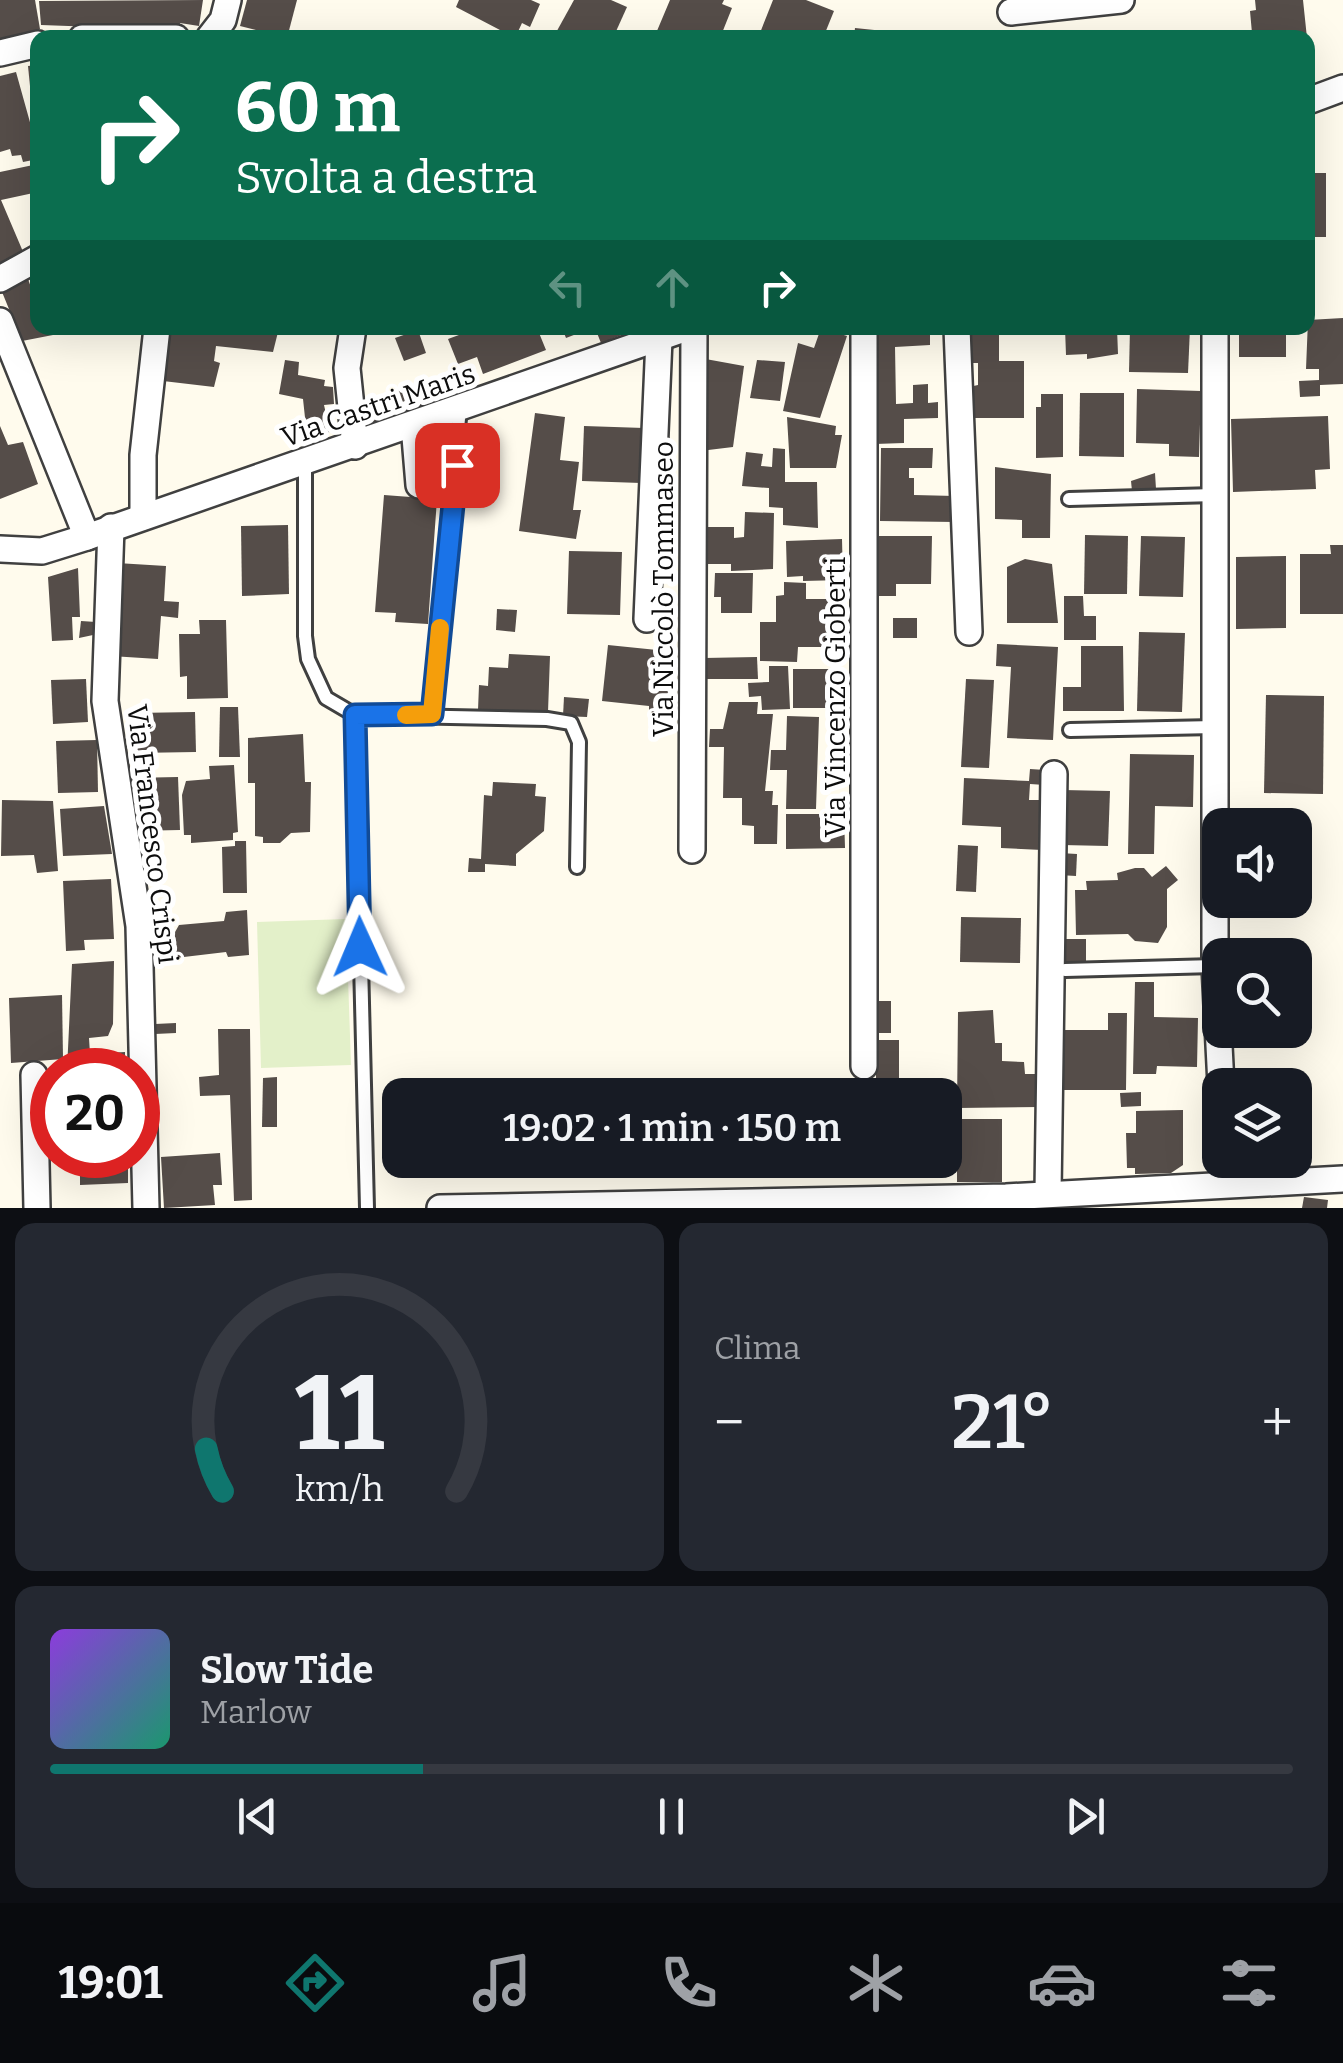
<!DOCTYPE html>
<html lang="it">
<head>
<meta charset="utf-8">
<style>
	:root { --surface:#171b24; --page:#242831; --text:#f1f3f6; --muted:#9ea1a6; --line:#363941; --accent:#0f766e }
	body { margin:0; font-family:Bitter,serif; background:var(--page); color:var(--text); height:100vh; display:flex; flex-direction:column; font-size:38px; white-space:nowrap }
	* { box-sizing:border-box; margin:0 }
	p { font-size:32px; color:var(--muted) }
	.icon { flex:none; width:55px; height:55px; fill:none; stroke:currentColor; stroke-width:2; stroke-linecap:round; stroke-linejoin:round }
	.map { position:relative; height:1208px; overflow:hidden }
	.drawer { display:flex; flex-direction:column; gap:15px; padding:15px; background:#0d0f14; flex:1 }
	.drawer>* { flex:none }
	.banner { position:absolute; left:30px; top:30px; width:1285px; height:305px; border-radius:20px; box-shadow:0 10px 40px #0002; background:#0b6e4f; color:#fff; overflow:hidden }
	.buttons { position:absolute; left:1202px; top:808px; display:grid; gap:20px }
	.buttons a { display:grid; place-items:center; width:110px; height:110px; border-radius:20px; background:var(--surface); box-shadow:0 10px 40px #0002; font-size:50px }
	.speed { position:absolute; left:30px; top:1048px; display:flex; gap:20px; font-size:50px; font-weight:700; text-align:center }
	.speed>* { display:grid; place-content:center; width:130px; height:130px; border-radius:50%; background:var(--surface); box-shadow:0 10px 40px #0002; line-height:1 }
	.speed .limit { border:15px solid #d22; background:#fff; color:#111 }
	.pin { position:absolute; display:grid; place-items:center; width:85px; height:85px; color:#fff; margin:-42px; border-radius:20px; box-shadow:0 5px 15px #0006 }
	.me { position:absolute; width:110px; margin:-55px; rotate:359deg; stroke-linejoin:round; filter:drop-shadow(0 0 8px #0008) }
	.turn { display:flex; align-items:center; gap:35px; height:210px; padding:0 40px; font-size:45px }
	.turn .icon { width:130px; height:130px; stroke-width:2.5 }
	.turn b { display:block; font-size:70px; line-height:85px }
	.lanes { display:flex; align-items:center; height:95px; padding:0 40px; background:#0003; justify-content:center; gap:50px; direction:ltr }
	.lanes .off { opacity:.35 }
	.big { font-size:75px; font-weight:600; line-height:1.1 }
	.drawer .tile { flex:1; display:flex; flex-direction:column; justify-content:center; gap:15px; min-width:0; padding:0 35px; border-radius:20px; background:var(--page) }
	.drawer .dial { align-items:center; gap:0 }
	.dial svg { height:260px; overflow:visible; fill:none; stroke:var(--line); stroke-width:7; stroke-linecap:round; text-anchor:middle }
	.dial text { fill:var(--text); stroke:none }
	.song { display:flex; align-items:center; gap:30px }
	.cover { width:120px; height:120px; border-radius:15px; background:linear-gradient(135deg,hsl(270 70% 55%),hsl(160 70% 35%)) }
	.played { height:10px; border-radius:5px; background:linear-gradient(90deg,var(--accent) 30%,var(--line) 30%) }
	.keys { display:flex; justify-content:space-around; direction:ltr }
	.heat { display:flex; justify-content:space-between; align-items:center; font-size:55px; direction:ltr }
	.drawer .tiles { flex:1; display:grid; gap:15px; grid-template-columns:1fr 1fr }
	.tile:last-child { grid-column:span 2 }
	.trip { position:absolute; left:382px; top:1078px; width:580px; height:100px; border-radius:20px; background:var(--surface); box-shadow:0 10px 40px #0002; font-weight:600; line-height:100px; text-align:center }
	.dock { display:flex; height:160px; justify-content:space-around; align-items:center; background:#090b0e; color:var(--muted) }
	.dock .icon { width:70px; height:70px }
	.dock .current { color:var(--accent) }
	.dock b { font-size:45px; color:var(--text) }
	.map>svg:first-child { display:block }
	.pitch { fill:#e3f0c9 }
	.building { fill:#554d49 }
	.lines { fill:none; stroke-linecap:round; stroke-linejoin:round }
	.service-casing { stroke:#404040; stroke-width:18 }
	.minor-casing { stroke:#404040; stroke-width:30 }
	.service { stroke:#fff; stroke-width:12 }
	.minor { stroke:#fff; stroke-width:25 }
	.route-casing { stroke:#114b97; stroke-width:25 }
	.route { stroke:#1a73e8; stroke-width:18 }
	.slow { stroke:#f59e0b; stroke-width:18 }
	.labels { text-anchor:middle; stroke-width:10; stroke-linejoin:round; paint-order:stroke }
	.street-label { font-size:28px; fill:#0d0d0d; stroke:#fff }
</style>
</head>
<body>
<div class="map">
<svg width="1343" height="1208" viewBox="0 0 1343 1208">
	<rect width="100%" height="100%" fill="#fffbed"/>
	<polygon class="pitch" points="346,919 351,1065 261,1068 257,922"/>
	<g class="building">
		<polygon points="0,0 35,0 40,29 0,41"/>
		<polygon points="203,0 199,26 180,23 179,30 41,25 39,1"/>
		<polygon points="247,0 297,0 287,38 240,26"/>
		<polygon points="459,0 531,0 540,4 530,27 522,23 515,38 456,7"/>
		<polygon points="574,0 611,0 627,7 613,38 553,38"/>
		<polygon points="670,0 724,0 722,4 732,8 720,38 654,38"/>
		<polygon points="773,0 806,0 834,11 823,38 758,38"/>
		<polygon points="1255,0 1303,0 1307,38 1244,38 1252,33 1250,11 1256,10"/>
		<polygon points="855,28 913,34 913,38 854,38"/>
		<polygon points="38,65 38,95 31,96 28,66"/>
		<polygon points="16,72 38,151 38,159 23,162 21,155 12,156 10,149 0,152 0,76"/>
		<polygon points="38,164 38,192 1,200 24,254 0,263 0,172"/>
		<rect x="1308" y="173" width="18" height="64"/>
		<polygon points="28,279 38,307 38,328 84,329 22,341 0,287"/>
		<polygon points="1343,318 1343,384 1320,385 1320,396 1300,397 1299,381 1319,380 1319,369 1306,369 1308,320"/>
		<polygon points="167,328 279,328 273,352 216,346 214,361 220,363 214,387 163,381"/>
		<polygon points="478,328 537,328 546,350 483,374 477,357 458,364 448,339"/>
		<polygon points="562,328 592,328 566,338"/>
		<polygon points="595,328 640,328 601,343"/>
		<polygon points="821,328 847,336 820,418 783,411 798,343 814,348"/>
		<polygon points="866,328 930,328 930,345 895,347 896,404 913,403 913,385 928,384 928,403 938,402 938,418 904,419 904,443 875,444"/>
		<polygon points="971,328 999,328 999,361 1024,361 1024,418 969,418 969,387 978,385 978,363 971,363"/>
		<polygon points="1065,328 1117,328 1118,354 1087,359 1087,354 1066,355"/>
		<polygon points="1130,328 1190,328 1188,373 1129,372"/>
		<rect x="1239" y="328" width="47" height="29"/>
		<polygon points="418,330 426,353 404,361 395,338"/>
		<polygon points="700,358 744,366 733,447 700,451"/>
		<polygon points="285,360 299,362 298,375 325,380 324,386 333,387 334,404 324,405 330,432 307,436 303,399 279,394"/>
		<polygon points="757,360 785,362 780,401 750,398"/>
		<polygon points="455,370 463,392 372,427 363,404"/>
		<polygon points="1137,389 1201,391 1199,457 1169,456 1169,444 1136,443"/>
		<polygon points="1080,393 1124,393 1124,457 1079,456"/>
		<polygon points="1041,394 1063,394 1063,457 1036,458 1036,407 1041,407"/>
		<polygon points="535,413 565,417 560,460 579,462 573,510 581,510 576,539 519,531"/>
		<polygon points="1328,416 1330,469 1315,470 1316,489 1233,492 1231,419"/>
		<polygon points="787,417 836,426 835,435 842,435 836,468 790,468"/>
		<polygon points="0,426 8,445 23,442 38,484 0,499"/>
		<polygon points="584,426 644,428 641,483 582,481"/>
		<polygon points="773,448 785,449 785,482 817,482 818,528 783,525 783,508 769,507 769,488 742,486 746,452 763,454 761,466 772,467"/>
		<polygon points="881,448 933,448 932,468 909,468 909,478 914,478 914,495 955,496 955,522 880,521"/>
		<polygon points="995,467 1051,474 1050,538 1022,538 1022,520 995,519"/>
		<polygon points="1155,473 1156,489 1132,491 1131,481"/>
		<polygon points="384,495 437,499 428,624 395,622 396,613 375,612"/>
		<polygon points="745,512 774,513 773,569 731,571 731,564 703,564 702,527 734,527 734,538 744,537"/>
		<polygon points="288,525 289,594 242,596 241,526"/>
		<polygon points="1085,535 1128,536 1127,594 1084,594"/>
		<polygon points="877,536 932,536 931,584 896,584 896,596 876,596"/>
		<polygon points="1141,536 1185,537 1183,597 1139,596"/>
		<polygon points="842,539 843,580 803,581 803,576 787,577 786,541"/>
		<polygon points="1330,545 1343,545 1343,614 1300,614 1300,554 1331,554"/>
		<polygon points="569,551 622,552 620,615 567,614"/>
		<polygon points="1286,556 1286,628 1236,629 1236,557"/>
		<polygon points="1025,559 1052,564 1058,623 1007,623 1007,567"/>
		<polygon points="117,563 166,566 164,601 179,602 178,618 161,616 158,659 111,656"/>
		<polygon points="78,568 80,617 72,617 73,640 52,641 48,577"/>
		<polygon points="715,573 753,573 752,613 721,613 721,597 714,597"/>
		<polygon points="784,582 806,583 806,599 835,599 835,607 857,607 856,647 798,647 797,662 760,661 760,622 776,622 776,596 784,595"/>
		<polygon points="1064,596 1083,596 1084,616 1096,616 1096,640 1064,640"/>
		<polygon points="497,609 517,610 515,632 496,630"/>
		<rect x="893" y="618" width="24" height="20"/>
		<polygon points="199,620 226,620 228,698 187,699 187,676 180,677 179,634 200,634"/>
		<polygon points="81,621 96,622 93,635 79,638"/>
		<polygon points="1139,632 1185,633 1182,712 1137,711"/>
		<polygon points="997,644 1058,647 1053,740 1007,738 1011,667 996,666"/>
		<polygon points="608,645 657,650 655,668 673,670 669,714 649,712 649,706 602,701"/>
		<polygon points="1081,646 1123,646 1124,711 1063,711 1063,687 1081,687"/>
		<polygon points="509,654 550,656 548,712 478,710 479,685 488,686 489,667 508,668"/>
		<polygon points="757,657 758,679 705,679 704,658"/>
		<polygon points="769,666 788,666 790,709 762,710 761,696 749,697 748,683 769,682"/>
		<rect x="793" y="669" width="50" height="39"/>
		<polygon points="86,679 88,722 53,724 51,680"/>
		<polygon points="966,679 994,680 989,768 961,767"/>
		<polygon points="1266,695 1324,696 1323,794 1264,793"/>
		<polygon points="564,697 589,699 587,717 563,716"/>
		<polygon points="729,702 758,702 757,714 773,714 765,791 773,791 772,805 778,805 777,844 754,844 754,826 742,825 742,798 723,798 724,747 709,747 710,729 723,729"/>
		<polygon points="220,707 238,707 240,757 219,757"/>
		<polygon points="195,712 196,752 135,753 135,713"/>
		<polygon points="787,716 819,717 816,809 786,809 787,770 770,770 771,750 786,750"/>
		<polygon points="303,734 305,782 311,782 310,832 291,833 280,843 263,843 263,837 255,836 255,783 248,783 248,738"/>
		<polygon points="97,740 98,792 58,793 56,741"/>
		<polygon points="1130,754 1194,755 1193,807 1155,806 1154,854 1128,854"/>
		<polygon points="234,765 238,832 233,833 233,840 191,843 191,835 184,835 182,795 186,781 210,779 209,766"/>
		<polygon points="1030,769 1045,770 1045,785 1030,784 1029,800 1044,800 1042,850 1001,848 1001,827 962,825 964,778 1029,781"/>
		<polygon points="178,777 180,830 132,831 130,778"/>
		<polygon points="493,782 536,784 535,796 546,797 544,831 516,854 516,866 485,864 485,872 468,872 469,858 481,859 484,795 492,796"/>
		<polygon points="1063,790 1110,791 1108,846 1062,845"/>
		<polygon points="2,800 53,801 58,871 37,873 34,855 1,856"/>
		<polygon points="104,806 112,854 63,856 60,809"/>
		<polygon points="786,814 844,814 845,848 786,849"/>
		<polygon points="235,841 246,841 247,893 223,893 222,847 235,846"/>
		<polygon points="958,845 978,846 976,892 956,891"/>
		<polygon points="1060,853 1077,854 1076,876 1059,875"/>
		<polygon points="1166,866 1178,880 1167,889 1167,927 1158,943 1135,941 1128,934 1076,935 1075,890 1087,890 1086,881 1118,880 1117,873 1135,868 1144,868 1152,877"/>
		<polygon points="111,879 114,939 84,940 85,950 66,951 63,881"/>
		<polygon points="247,910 249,955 228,957 226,952 150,961 150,942 170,941 179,925 224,921 226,912"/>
		<polygon points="961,917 1021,918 1020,963 960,962"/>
		<polygon points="1059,939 1086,939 1086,961 1059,962"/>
		<polygon points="114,961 113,1024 108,1036 89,1038 90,1054 125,1052 125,1070 67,1070 72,964"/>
		<polygon points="1135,982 1154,982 1154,1017 1198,1018 1197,1067 1157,1066 1156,1074 1133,1074"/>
		<polygon points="62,995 63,1059 11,1063 9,998"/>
		<rect x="875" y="1001" width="16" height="32"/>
		<polygon points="993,1010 995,1043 1002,1043 1002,1061 1024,1062 1025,1074 1041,1074 1039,1107 957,1108 958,1012"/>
		<polygon points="1108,1013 1127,1013 1126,1090 1058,1090 1058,1030 1108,1030"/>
		<polygon points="176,1023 176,1033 155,1034 155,1024"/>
		<polygon points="218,1029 250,1029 252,1200 234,1201 230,1095 200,1096 199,1077 219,1075"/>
		<rect x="876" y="1040" width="23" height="39"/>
		<polygon points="277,1077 277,1127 262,1127 263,1078"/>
		<polygon points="1141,1092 1141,1106 1121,1107 1120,1093"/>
		<polygon points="1183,1110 1183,1165 1171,1173 1135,1174 1135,1168 1127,1168 1126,1133 1136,1133 1136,1111"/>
		<rect x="957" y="1119" width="45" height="63"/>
		<polygon points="220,1153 222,1185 213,1185 215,1205 164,1208 161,1157"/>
		<polygon points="80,1155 128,1155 128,1183 80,1185"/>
		<polygon points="1304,1197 1328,1200 1327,1208 1302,1208"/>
	</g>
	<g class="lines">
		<defs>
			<g id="service">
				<polyline points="305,463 305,636 308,659 326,698 355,715 547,719 571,723 579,742 577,867"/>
				<polyline points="1069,499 1215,495"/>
				<polyline points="431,714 460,408"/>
				<polyline points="355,715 367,1208"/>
				<polyline points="1070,730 1215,727"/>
				<polyline points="1065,970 1215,966"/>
			</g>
			<g id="minor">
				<polyline points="1011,12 1121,0"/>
				<polyline points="82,38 176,38"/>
				<polyline points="209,38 223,20 228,0"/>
				<polyline points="0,53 38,44"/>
				<polyline points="1308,101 1343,88"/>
				<polyline points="0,279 38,258"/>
				<polyline points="0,321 87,537"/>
				<polyline points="353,328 347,368 355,446"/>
				<polyline points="864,328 864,1066"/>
				<polyline points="957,328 969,632"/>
				<polyline points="1215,328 1215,966 1221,1085"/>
				<polyline points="414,425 419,485"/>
				<polyline points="143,517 143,455 157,328"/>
				<polyline points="111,527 105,701 139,926 146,1208"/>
				<polyline points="0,549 42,551 87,537 687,328"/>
				<polyline points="647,619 659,339"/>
				<polyline points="692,850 694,328"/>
				<polyline points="34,1075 37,1208"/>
				<polyline points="1048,1192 1054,774"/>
				<polyline points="440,1208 1006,1197 1343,1179"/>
			</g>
		</defs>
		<use href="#service" class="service-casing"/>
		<use href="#minor" class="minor-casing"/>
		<use href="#service" class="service"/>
		<use href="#minor" class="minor"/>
	</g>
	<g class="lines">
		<defs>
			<polyline id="route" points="360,947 355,715 432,714 457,465"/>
		</defs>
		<use href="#route" class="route-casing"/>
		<use href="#route" class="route"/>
		<polyline class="slow" points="406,715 432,714 440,628"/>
	</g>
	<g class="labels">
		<g class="street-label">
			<text transform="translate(378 405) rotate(-19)" y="10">Via Castri Maris</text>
			<text transform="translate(663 589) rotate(-90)" y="10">Via Niccolò Tommaseo</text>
			<text transform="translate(835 697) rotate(-90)" y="10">Via Vincenzo Gioberti</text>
			<text transform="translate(153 834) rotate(83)" y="10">Via Francesco Crispi</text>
		</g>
	</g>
</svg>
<div class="buttons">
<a><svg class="icon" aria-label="sound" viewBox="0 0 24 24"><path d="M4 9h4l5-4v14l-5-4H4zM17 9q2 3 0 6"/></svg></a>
<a><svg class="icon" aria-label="search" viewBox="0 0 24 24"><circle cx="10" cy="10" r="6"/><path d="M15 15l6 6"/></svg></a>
<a><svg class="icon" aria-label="layers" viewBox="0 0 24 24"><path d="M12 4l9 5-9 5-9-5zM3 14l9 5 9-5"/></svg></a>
</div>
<div class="speed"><div class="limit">20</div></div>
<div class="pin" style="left:457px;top:465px;background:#d93025"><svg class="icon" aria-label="arrive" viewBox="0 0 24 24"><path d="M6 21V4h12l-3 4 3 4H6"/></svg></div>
<svg class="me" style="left:360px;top:947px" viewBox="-20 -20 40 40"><path d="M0-17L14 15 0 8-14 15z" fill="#1a73e8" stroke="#fff" stroke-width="4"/></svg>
<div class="trip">19:02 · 1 min · 150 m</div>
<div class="banner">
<div class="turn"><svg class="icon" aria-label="right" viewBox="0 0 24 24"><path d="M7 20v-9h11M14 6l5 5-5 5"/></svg><div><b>60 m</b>Svolta a destra</div></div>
<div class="lanes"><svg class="icon off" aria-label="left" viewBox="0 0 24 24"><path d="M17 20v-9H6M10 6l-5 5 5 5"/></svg><svg class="icon off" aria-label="ahead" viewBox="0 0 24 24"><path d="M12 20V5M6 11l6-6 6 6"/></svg><svg class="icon" aria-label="right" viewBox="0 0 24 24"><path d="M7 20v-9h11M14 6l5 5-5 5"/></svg></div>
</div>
</div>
<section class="drawer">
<div class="tiles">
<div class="tile dial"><svg viewBox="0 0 100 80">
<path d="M14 69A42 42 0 1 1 86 69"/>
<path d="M14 69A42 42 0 0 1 9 56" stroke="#0f766e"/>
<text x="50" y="56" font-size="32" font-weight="700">11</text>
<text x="50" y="72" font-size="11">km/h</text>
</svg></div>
<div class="tile"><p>Clima</p>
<div class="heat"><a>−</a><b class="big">21°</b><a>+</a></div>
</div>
<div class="tile">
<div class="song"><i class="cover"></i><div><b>Slow Tide</b><p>Marlow</p></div></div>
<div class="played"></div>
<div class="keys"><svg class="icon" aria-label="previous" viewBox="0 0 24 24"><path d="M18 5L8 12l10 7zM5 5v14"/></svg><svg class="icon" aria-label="pause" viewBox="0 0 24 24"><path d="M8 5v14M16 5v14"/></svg><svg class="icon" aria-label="next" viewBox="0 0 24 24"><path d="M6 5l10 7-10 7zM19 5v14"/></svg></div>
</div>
</div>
</section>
<nav class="dock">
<b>19:01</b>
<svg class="icon current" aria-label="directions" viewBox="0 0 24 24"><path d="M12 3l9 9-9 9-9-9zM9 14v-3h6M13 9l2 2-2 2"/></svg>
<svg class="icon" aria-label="music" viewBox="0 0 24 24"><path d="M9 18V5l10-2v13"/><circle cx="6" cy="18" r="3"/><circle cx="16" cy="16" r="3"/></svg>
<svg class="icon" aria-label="phone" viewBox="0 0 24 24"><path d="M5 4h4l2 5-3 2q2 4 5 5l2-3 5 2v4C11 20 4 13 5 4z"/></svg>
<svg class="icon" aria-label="climate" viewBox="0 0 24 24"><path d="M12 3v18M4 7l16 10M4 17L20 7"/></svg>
<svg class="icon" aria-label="car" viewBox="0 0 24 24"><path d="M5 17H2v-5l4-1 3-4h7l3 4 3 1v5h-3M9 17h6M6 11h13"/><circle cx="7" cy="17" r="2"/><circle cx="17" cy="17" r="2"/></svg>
<svg class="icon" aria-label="filters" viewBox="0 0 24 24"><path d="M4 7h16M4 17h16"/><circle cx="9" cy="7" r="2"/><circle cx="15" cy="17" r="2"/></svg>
</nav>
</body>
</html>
